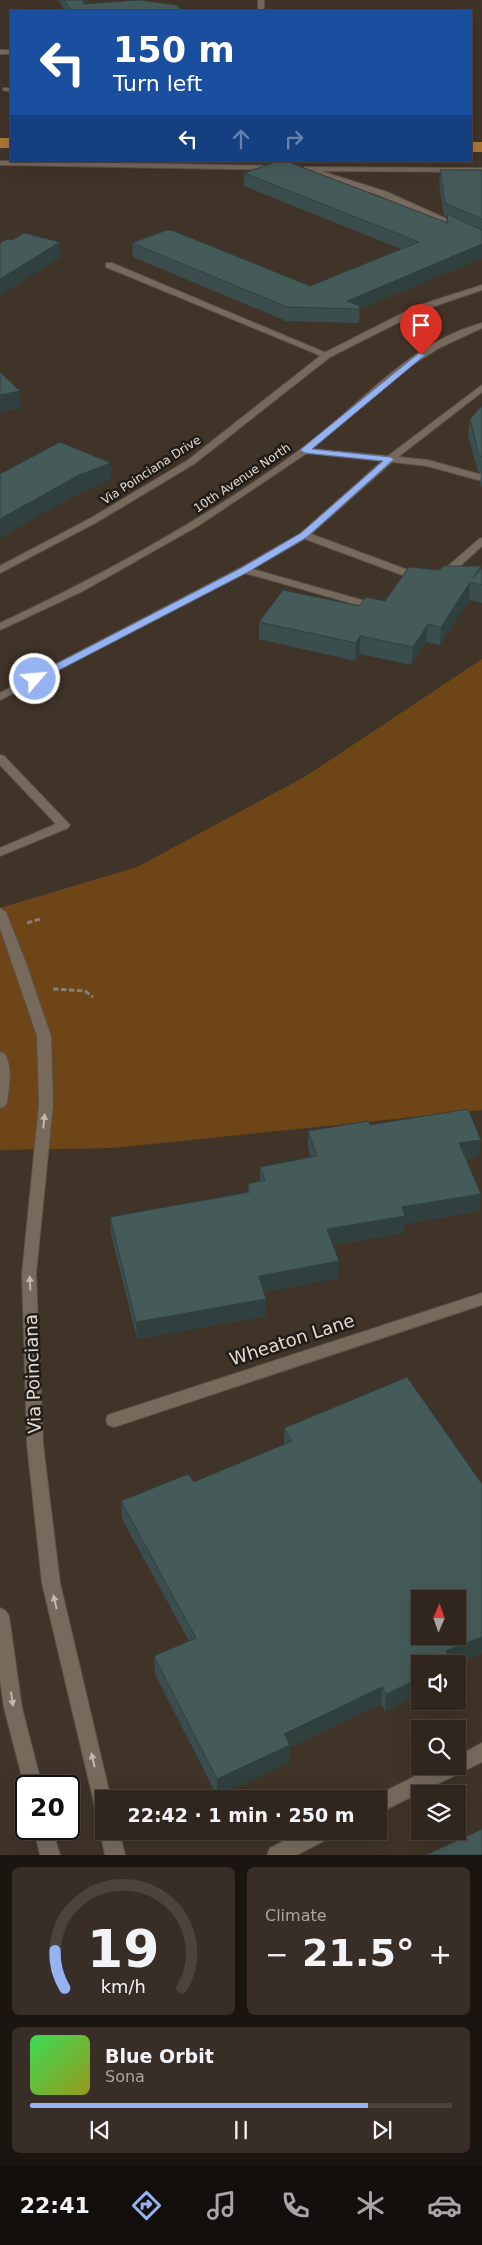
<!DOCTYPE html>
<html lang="en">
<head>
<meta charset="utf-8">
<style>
	:root { --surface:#30261e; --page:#382e27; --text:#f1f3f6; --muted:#a8a5a4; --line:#4b433c; --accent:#95b2f1 }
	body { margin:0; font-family:"DejaVu Sans",sans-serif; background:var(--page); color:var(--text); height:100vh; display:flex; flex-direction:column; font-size:19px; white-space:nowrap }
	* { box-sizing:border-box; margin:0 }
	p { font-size:16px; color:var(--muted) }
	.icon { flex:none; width:28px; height:28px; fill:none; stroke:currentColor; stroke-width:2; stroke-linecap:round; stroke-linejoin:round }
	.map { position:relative; height:1855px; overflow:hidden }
	.details { display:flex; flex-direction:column; gap:12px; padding:12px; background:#1a1510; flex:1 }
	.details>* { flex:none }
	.guide { position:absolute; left:10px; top:10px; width:462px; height:152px; border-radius:0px; box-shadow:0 5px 20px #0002,0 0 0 1px var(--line); background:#1a4fa0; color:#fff; overflow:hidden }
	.needle { width:32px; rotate:2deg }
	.fabs { position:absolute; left:411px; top:1590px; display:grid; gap:10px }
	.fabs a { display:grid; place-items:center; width:55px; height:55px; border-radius:0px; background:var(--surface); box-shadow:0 5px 20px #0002,0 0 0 1px var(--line); font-size:25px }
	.speed { position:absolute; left:15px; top:1775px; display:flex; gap:10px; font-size:25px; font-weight:700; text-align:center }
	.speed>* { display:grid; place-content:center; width:65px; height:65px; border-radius:50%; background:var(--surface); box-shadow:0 5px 20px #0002,0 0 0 1px var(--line); line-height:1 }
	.speed .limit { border:2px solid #111; border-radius:8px; background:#fff; color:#111 }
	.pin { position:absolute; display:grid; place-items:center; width:42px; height:42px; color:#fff; margin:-51px -21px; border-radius:50% 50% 50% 0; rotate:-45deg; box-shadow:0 0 5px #0007 }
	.pin .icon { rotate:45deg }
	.me { position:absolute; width:55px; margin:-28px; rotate:63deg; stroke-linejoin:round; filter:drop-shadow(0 0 4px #0008) }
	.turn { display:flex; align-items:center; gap:18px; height:105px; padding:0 20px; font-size:22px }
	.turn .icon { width:65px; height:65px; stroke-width:2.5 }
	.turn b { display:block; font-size:35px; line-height:42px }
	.lanes { display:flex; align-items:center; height:48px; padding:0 20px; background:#0003; justify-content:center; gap:25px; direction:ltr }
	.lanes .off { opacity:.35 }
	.big { font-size:38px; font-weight:700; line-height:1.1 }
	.details .card { flex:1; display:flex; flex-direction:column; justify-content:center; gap:8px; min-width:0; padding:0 18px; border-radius:8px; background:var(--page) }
	.details .dial { align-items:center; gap:0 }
	.dial svg { height:130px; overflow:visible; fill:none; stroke:var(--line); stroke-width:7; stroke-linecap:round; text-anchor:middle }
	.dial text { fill:var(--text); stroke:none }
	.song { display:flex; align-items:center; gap:15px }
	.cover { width:60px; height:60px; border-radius:8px; background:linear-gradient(135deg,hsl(130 70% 55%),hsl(60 70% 35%)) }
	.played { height:5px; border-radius:2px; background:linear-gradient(90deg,var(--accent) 80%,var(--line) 80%) }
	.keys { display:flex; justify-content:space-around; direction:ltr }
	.heat { display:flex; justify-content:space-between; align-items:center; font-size:28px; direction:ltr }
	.details .tiles { flex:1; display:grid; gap:12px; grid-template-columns:1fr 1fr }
	.card:last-child { grid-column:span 2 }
	.trip { position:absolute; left:95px; top:1790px; width:292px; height:50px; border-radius:0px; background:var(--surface); box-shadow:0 5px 20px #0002,0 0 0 1px var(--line); font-weight:700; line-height:50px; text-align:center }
	.dock { display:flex; height:80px; justify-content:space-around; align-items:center; background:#130f0c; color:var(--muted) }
	.dock .icon { width:35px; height:35px }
	.dock .current { color:var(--accent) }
	.dock b { font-size:22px; color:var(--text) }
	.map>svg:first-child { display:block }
	.green { fill:#6d4516 }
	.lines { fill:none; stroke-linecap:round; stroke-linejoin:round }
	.canal { fill:#ae7637; fill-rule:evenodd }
	.lane-casing { stroke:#5b5047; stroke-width:2 }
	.street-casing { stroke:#5b5047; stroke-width:2 }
	.secondary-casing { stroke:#5b5047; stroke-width:2 }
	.path { stroke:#897e75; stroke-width:3; stroke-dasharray:5.5 2.5; stroke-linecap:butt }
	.lane { fill:#776a5d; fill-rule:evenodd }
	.street { fill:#776a5d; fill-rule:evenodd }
	.secondary { fill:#776a5d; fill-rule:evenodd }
	.wall { fill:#3b4e4d }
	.shaded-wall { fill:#30403f }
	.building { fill:#455b5a; stroke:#30403f; fill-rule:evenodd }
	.oneway { fill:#c2b8b0 }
	.route { fill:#95b2f1; stroke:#61749d }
	.labels { text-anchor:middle; stroke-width:5; stroke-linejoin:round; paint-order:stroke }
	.far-street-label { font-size:12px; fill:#e2dad3; stroke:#221c17 }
	.near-street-label { font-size:18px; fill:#e2dad3; stroke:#221c17 }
</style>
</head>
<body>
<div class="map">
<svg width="482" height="1855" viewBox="0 0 482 1855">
	<rect width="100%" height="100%" fill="#403328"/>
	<polygon class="green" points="482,659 482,1110 114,1148 0,1150 0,908 137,867 306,776"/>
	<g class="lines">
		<g class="canal">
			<rect x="0" y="138" width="11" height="10"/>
			<rect x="471" y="142" width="11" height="10"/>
		</g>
		<defs>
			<g id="lane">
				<rect x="258" y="0" width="6" height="11"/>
				<rect x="0" y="50" width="11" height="4"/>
				<polygon points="3,88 11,88 11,92 3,90"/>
				<polygon points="106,263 112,263 331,355 324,357 106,267"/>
				<polygon points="482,385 482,392 398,457 428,460 482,475 482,481 427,466 392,462 311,534 424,576 424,580 416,580 305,539 252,569 369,602 369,606 361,606 245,573 0,700 0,693 240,568 301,533 382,461 305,453 302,452 302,448 388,456"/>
				<polygon points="482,538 482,546 445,580 437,580 437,576 479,539"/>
				<polygon points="0,755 4,756 70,825 68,828 0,856 0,848 56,824 0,765"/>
			</g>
			<g id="street">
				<polygon points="0,161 277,166 281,168 277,170 0,165"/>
				<polygon points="307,167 482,168 482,172 321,171 387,192 478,233 482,236 482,242 381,196 304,171 304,167"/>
				<polygon points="482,285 482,290 423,310 330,357 194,464 97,522 0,573 0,566 91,518 188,460 324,353 417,306"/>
				<polygon points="0,908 6,912 26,963 51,1036 53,1105 36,1274 43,1444 60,1583 111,1799 104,1799 104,1816 97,1813 95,1807 42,1583 27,1444 22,1274 39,1105 37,1036 0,928"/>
				<path d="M0,1052L5,1054C13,1068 9,1087 7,1103L5,1106L0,1108Z"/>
				<polygon points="482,1293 482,1305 114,1427 108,1425 106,1420 108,1415 114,1413"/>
				<polygon points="0,1608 6,1611 9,1616 22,1708 42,1786 26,1786 26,1792 4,1708 0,1679"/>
				<polygon points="482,1743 482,1762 379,1813 379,1799 372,1798 435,1766 458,1766 458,1756"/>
				<polygon points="104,1824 104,1831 119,1831 125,1855 105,1855 100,1831"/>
				<polygon points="34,1829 52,1829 60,1855 40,1855"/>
				<polygon points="304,1831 333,1831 331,1837 297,1855 267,1855 270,1848"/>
			</g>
			<path id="secondary" d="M482,323V328L439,348L409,367L307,453L198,526L83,591L0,630V623C105,574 207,518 301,449C360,406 408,343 482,323Z"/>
		</defs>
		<use href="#lane" class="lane-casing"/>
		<use href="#street" class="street-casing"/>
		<use href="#secondary" class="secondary-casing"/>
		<g class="path">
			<polyline points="27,923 40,919"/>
			<polyline points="53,989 85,991 93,997"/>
		</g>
		<use href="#lane" class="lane"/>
		<use href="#street" class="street"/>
		<use href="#secondary" class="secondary"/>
	</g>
	<g class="wall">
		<polygon points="58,0 89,0 87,3 182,11 65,11"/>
		<polygon points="440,170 482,170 482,258 360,309 359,323 286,321 133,257 132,243 310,286 401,249 244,186 244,173 446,222 447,217 444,216 439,183"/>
		<polygon points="482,406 482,489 480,482 481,474 478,472 468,435 470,419"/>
		<polygon points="481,566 481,569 482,568 482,603 469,600 440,645 426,642 411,665 360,654 355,661 259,639 259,622 359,606 385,601 439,570"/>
		<polygon points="370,1125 479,1156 466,1159 481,1194 479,1211 404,1224 404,1233 333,1245 338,1278 264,1292 266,1299 266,1316 137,1339 111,1234 110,1217 248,1192 248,1184 260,1181 260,1167 311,1158 308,1148 308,1131"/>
		<polygon points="284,1428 482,1653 456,1664 420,1664 420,1695 385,1711 381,1704 290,1747 290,1762 217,1796 155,1674 154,1656 189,1641 122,1519 121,1501 194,1482 284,1445"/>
	</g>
	<g class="shaded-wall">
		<polygon points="84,0 89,0 84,11 83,4"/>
		<polygon points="60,242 61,257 0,296 0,279"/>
		<polygon points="482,244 482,258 360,309 359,323 359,309 347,301"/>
		<polygon points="20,391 21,408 0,413 0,395"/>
		<polygon points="111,463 111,480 80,493 0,538 0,519 79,475"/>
		<polygon points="470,582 469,600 440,645 441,627"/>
		<polygon points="428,624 426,642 411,665 413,647"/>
		<polygon points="360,636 360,654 355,661 356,643"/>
		<polygon points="481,1140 479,1156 458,1160 459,1143"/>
		<polygon points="481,1194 479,1211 404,1224 404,1233 327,1246 327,1229 402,1207"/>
		<polygon points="339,1261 338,1278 259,1293 259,1276"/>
		<polygon points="266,1299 266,1316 137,1339 136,1322"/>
		<polygon points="482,1637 482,1653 456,1664 444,1664 446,1651"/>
		<polygon points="420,1678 420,1695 385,1711 386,1694"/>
		<polygon points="382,1687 381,1704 290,1747 290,1762 217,1796 217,1779 284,1734"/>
	</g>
	<g class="building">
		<polygon points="64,0 84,0 83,4 139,0 177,5 182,11 71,11"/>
		<polygon points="279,161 286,161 448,223 447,214 482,230 482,244 347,301 360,306 359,309 287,307 132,243 167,230 174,231 310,286 419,242 244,173"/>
		<polygon points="440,170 482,170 482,220 480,218 445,203"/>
		<polygon points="24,233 60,242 0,279 0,243 7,239 12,240"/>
		<polygon points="0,372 20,391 0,395"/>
		<polygon points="482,406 482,457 479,455 470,419"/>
		<polygon points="60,442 111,463 79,475 0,519 0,474"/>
		<polygon points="444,566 481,566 473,578 482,568 482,585 470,582 441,627 428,624 413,647 360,636 356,643 259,622 283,590 359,606 366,597 385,601 409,567 439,570"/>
		<polygon points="468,1109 481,1140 459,1143 481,1194 402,1207 405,1216 327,1229 339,1261 259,1276 266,1299 136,1322 110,1217 250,1192 248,1184 265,1180 260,1167 317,1156 308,1131 368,1121 370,1125"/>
		<path d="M407,1377L482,1484V1637L446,1651L453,1662L450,1664H420V1678L386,1694L382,1687L284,1734L290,1745L217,1779L154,1656L196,1638L121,1501L188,1474L194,1482L292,1441L284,1428ZM420,1599H458V1636H420Z"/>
		<polygon points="482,1829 482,1855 426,1855"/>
	</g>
	<defs><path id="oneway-solid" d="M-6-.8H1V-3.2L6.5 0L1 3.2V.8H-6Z" transform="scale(1.25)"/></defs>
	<g class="oneway">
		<use href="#oneway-solid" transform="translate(44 1121) rotate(-84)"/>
		<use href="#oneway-solid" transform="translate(30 1283) rotate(-93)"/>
		<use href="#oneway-solid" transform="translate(55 1602) rotate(-103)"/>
		<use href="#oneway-solid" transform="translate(12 1699) rotate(82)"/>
		<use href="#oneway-solid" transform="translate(93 1760) rotate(-103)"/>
	</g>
	<polygon class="route" points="419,353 425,355 312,449 390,457 394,459 307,537 248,572 38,681 31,681 31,677 241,568 301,533 383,461 305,453 300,450"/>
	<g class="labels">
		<g class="far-street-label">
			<text transform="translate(151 470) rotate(-33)" y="4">Via Poinciana Drive</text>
			<text transform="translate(242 478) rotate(-34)" y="4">10th Avenue North</text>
		</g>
		<g class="near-street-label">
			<text transform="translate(292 1340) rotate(-18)" y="6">Wheaton Lane</text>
			<text transform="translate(33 1374) rotate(-92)" y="6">Via Poinciana</text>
		</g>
	</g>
</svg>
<div class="fabs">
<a><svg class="needle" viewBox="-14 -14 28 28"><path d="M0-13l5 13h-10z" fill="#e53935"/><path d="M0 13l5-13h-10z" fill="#a8a5a4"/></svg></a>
<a><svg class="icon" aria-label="sound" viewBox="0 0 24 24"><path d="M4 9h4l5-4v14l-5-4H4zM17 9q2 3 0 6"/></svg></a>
<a><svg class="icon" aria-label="search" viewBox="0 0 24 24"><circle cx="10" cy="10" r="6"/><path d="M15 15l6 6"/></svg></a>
<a><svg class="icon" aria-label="layers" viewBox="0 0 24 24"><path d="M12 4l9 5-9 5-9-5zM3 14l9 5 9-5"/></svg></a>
</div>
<div class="speed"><div class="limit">20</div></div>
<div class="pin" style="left:421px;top:355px;background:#d93025"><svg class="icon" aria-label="arrive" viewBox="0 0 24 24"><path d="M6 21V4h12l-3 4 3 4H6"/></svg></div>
<svg class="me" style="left:35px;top:679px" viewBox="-20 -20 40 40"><circle r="17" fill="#95b2f1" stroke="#fff" stroke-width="3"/><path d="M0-11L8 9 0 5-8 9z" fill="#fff"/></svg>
<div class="trip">22:42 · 1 min · 250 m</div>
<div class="guide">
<div class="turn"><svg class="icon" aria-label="left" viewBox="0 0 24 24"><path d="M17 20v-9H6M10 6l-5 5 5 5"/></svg><div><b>150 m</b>Turn left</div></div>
<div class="lanes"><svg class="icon" aria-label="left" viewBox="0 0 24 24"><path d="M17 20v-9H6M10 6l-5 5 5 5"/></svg><svg class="icon off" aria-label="ahead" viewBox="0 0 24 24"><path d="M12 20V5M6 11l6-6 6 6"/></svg><svg class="icon off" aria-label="right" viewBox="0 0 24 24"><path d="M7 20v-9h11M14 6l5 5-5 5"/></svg></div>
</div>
</div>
<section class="details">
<div class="tiles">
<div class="card dial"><svg viewBox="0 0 100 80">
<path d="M14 69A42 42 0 1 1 86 69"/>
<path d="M14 69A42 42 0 0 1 8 46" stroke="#95b2f1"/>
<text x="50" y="56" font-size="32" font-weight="700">19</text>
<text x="50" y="72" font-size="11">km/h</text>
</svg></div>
<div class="card"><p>Climate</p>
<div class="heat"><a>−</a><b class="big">21.5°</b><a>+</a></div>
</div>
<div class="card">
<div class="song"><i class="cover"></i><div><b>Blue Orbit</b><p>Sona</p></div></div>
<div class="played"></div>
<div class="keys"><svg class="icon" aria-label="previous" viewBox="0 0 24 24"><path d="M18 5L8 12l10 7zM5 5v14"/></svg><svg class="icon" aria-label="pause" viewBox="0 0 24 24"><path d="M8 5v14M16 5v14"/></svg><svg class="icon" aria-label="next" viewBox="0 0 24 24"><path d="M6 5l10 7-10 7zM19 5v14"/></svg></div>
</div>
</div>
</section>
<nav class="dock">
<b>22:41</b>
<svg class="icon current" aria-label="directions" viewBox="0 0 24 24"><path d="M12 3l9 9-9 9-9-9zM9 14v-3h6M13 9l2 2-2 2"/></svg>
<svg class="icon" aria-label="music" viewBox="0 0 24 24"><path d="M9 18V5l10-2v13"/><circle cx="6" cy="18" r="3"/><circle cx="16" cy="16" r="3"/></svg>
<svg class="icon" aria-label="phone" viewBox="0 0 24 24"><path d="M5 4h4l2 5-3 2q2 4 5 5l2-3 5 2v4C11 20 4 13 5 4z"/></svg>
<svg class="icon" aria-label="climate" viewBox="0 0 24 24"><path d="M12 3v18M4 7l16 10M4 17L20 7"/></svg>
<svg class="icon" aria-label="car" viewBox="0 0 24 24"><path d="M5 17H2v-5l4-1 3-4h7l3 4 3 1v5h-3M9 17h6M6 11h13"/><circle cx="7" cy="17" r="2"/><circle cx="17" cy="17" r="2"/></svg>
</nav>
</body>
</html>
